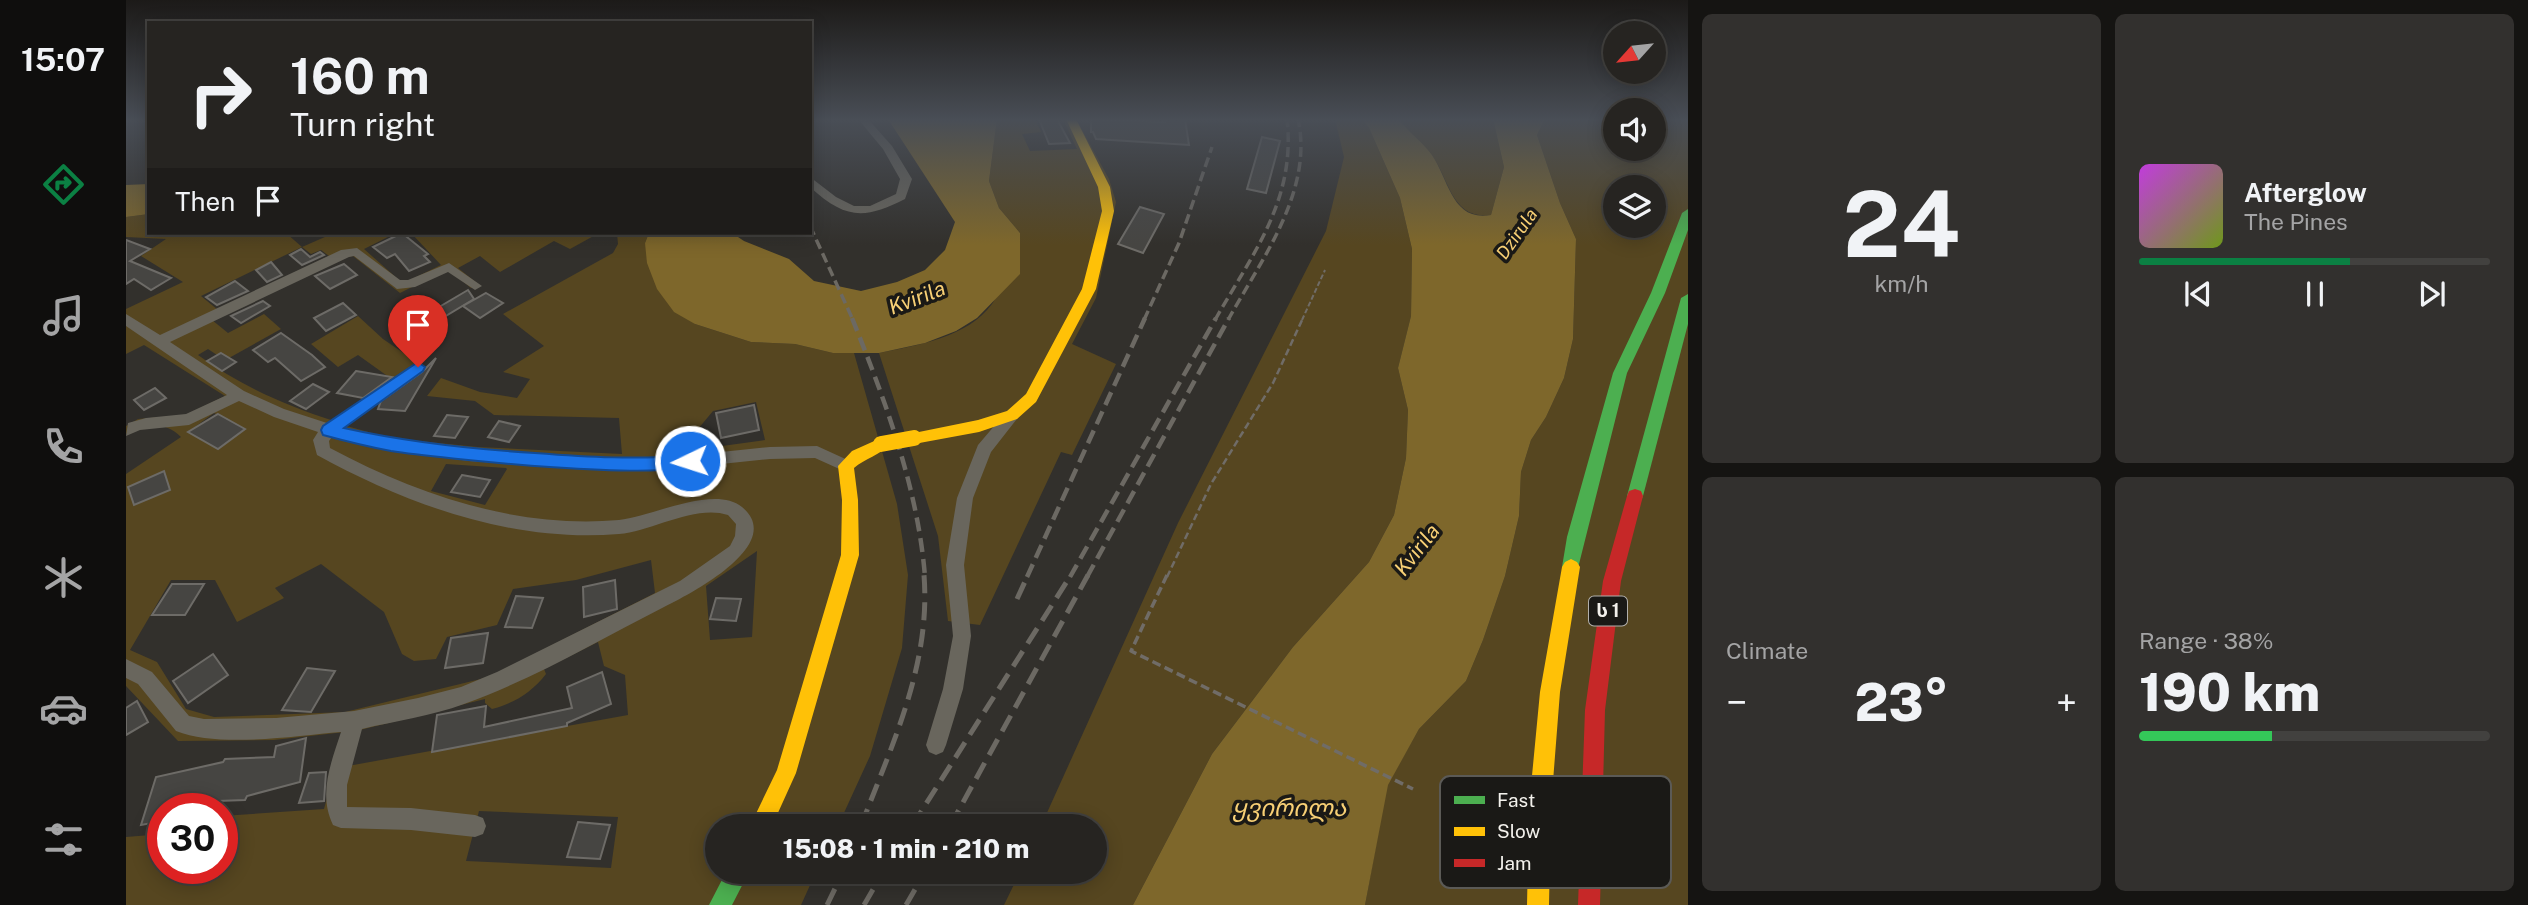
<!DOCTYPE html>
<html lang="en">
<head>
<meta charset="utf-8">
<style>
	:root { --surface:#262421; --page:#32302e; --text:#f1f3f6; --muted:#a4a4a5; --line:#42413f; --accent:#0b8043 }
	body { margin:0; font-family:"Public Sans","Noto Sans Georgian",sans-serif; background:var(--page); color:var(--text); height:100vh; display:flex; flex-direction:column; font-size:26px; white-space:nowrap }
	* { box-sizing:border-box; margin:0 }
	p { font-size:23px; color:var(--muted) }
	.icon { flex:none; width:38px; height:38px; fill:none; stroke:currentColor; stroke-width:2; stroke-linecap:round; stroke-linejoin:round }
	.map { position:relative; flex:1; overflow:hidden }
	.drawer { display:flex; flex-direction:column; gap:14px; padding:14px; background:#151412; width:840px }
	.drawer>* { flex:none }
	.guide { position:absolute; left:21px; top:21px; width:665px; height:214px; border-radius:0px; box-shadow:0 4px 18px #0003,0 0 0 2px var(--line); background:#262421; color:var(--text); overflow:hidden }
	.needle { width:46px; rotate:243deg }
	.buttons { position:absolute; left:1477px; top:21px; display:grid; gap:14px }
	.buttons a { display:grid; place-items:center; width:63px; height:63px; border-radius:50%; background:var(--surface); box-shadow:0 4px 18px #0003,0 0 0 2px var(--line); font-size:35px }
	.speed { position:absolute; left:21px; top:793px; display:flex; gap:14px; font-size:35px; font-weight:700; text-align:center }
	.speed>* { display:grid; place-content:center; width:91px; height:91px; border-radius:50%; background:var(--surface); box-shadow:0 4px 18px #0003,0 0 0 2px var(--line); line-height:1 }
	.speed .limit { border:10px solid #d22; background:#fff; color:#111 }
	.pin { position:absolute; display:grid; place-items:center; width:60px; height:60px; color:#fff; margin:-72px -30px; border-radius:50% 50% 50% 0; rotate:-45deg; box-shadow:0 0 7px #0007 }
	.pin .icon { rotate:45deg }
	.me { position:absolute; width:77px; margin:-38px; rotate:266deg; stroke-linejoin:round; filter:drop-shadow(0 0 5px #0008) }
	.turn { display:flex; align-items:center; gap:24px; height:147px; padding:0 28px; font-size:32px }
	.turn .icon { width:91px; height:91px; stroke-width:2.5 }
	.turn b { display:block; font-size:49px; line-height:60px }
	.then { display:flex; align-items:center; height:66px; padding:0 28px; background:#0003; gap:14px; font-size:26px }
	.big { font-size:52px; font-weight:800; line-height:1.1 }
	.drawer .widget { flex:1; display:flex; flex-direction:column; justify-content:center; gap:10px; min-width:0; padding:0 24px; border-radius:10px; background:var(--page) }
	.drawer .dial { align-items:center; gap:0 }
	.dial b { font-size:91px; line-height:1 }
	.song { display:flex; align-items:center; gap:21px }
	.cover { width:84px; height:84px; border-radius:10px; background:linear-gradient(135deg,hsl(290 70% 55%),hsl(80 70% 35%)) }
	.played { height:7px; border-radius:4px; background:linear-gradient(90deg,var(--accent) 60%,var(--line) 60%) }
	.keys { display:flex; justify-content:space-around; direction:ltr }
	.heat { display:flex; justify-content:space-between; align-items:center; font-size:38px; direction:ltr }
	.charge { height:10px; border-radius:5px; background:linear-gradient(90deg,#34c759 38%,var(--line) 0) }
	.drawer .tiles { flex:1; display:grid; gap:14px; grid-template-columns:repeat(2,1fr) }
	.trip { position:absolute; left:579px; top:814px; width:402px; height:70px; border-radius:35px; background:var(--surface); box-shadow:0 4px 18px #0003,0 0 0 2px var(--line); font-weight:800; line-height:70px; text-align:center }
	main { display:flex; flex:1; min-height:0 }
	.tab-bar { display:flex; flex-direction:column; width:126px; justify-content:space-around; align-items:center; background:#0f0e0d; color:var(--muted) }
	.tab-bar .icon { width:49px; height:49px }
	.tab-bar .active { color:var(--accent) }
	.tab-bar b { font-size:32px; color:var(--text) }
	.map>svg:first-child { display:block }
	.green { fill:#564620; fill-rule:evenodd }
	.water { fill:#7e672b }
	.building { fill:#464542; stroke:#6d6b67; stroke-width:2 }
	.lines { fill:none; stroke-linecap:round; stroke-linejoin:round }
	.path-far2 { stroke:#706c67; stroke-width:2; stroke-dasharray:5 2.5; stroke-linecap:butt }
	.path-far1 { stroke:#706c67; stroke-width:2.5; stroke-dasharray:7 3.5; stroke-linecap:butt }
	.path { stroke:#706c67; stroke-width:3.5; stroke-dasharray:9 4.5; stroke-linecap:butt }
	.lane { stroke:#69665d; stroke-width:8 }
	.street { fill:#69665d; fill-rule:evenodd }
	.fast { fill:#4caf50; fill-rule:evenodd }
	.slow { fill:#ffc107; fill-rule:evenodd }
	.jam { fill:#c62828; fill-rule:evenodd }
	.rail-far2 { stroke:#6c6963; stroke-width:3.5; stroke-dasharray:10 5; stroke-linecap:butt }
	.rail-far1 { stroke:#6c6963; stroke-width:4.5; stroke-dasharray:14 7; stroke-linecap:butt }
	.rail { stroke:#6c6963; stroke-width:5; stroke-dasharray:18 9; stroke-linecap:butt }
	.slow-bridge { stroke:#ffc107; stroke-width:16 }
	.route { fill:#1a73e8; stroke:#114b97; stroke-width:2 }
	.labels { text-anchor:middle; stroke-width:7; stroke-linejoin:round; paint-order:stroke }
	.far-water-label { font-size:18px; font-style:italic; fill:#f8d075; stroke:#1a1916 }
	.shield { fill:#1a1916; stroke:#b2b0ac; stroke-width:2 }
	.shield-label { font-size:18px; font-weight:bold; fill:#f3f1ec }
	.water-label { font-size:21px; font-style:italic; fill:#f8d075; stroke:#1a1916 }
	.near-water-label { font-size:24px; font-style:italic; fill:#f8d075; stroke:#1a1916 }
	.key { fill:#1a1916; stroke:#5b5a56; stroke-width:2 }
	.key-label { font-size:19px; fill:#f3f1ec }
</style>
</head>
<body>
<main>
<nav class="tab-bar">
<b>15:07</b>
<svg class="icon active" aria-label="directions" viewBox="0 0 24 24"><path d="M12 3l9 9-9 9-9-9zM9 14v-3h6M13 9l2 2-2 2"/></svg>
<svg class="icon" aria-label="music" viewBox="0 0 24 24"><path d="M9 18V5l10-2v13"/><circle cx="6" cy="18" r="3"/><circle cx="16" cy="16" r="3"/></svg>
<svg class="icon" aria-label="phone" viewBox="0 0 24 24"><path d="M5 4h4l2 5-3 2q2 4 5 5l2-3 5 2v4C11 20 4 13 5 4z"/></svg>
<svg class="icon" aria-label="climate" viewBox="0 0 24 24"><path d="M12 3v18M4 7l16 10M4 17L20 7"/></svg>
<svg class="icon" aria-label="car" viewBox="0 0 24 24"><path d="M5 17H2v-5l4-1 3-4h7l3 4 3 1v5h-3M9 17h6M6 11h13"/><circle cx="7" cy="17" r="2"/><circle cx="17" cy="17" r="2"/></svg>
<svg class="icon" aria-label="filters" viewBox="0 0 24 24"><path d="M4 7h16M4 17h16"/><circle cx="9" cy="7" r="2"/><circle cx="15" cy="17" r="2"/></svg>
</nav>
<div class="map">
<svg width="1562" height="905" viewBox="0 0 1562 905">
	<rect width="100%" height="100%" fill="#32302c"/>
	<g class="green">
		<path d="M871,119H909L915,132L896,134L904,151L951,149L937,119H950L983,179L990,202L970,298L946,344L990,364L946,455L935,452L854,625L822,621L812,536L753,353C791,345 841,338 866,304C876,291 887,251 894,233L873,208L863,181Z"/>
		<polygon points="1209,119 1236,119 1243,128 1274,198 1286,249 1285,316 1272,368 1282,410 1280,458 1268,515 1243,562 1167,647 1086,754 1007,905 878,905 894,872 970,872 970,826 915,826 1052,523 1200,231 1218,157"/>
		<path d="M1273,119H1367L1378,167L1365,215C1326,220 1324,181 1306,155C1297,142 1282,132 1273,119Z"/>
		<path d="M1419,119H1489V149H1528V119H1562V905H1239L1261,785L1293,729L1340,681L1357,640L1379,576L1393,516L1395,472L1405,440L1420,417L1438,378L1447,339L1450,239L1434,203L1411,135ZM1489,187H1528V226H1489Z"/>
		<path d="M23,214V233H160L176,247L208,233H270L238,249L274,281L284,280L315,265L286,234L288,233H473L444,249L428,241L374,272L354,256L332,268L352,284L345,288L324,271L316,272L274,293L227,256L211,259L86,320L102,333L138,314L155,329L103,358L95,353L91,355L82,349L72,355C115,386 158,405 208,421L267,380L232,355L212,367L185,344L232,316L257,339L298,367L217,425L264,438L352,447L496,454L493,418L368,415L349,401L301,396L315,378L354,392L391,398L404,379L377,372L418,346L377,314L487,253L492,244L491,233H523L519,243L569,324L625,342L669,344L707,353H728L771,504L782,575L776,648L744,756L712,826H592V872H690L675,905H0V837L37,834V868H96V816L198,809L219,732L148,740L52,741L0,686V474L55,437C38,421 20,423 0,434V426L12,419L60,415L99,396L18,345L0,354V309L57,282L15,256L40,239L0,237V217ZM176,247L185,254L195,250L203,256L92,310L75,296ZM630,402L639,440L545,453L544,444L572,429L587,411ZM88,413L118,429L93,449L62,432ZM320,464L380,468L381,469L359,505L305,491ZM631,551L626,637L584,640L580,586ZM525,560L529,593L363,677L219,712L88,717L60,709L31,662L4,650L45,580H89L111,622L158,598L149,588L195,564L258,612L276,654L288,661L310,659L321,637L371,625L387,589L450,580ZM472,642L478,666L499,675L502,715L222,766L230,731L359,699V703L366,709C389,703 406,692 420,674L418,669ZM353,811L492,817L485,868L340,861Z"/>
	</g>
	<g class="water">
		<polygon points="762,119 871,119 863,181 873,208 894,233 894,274 851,318 830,331 799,343 753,353 707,353 669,344 625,342 569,324 548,312 531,289 521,263 519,243 523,233 606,233 618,241 663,259 688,281 735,291 771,282 799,270 819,250 829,222"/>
		<path d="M1236,119H1273C1282,132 1297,142 1306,155C1323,180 1326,222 1365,215L1378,167L1367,119H1419L1411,135L1434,203L1450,239L1447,339L1438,378L1420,417L1405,440L1395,472L1393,516L1379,576L1357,640L1340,681L1293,729L1262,785L1239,905H1007L1086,754L1167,647L1243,562L1268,515L1280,458L1282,410L1272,368L1285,316L1286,249L1274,198L1243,128Z"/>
		<polygon points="23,184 23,214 0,217 0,185"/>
	</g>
	<g class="building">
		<polygon points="913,119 931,119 944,143 923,144"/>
		<polygon points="965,119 1039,122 1039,119 1059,119 1063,145 970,139 967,132 965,132"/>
		<polygon points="1136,137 1154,141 1140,193 1121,189"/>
		<polygon points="1014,207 1038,214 1017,253 992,244"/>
		<polygon points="276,233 302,254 298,256 304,262 283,271 269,254 261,258 247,247"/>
		<polygon points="0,240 24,249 4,261 45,278 25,290 8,279 0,284"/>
		<polygon points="175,249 184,257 194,252 198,255 176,265 164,255"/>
		<polygon points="145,262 156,275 141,282 130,270"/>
		<polygon points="218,264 231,275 204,289 189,276"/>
		<polygon points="109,281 122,291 91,305 80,297"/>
		<polygon points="342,290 348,299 318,317 308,310"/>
		<polygon points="360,293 377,303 354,318 337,306"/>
		<polygon points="137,301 144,306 115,323 105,316"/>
		<polygon points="217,303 230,315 200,331 188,318"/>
		<polygon points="155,333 186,355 199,367 175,381 149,358 142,362 127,350"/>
		<polygon points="95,353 110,362 96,371 81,361"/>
		<polygon points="310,358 279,411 252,409 255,401 296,372"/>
		<polygon points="230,371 266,377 237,398 211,393"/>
		<polygon points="187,384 203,392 180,409 164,401"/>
		<polygon points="29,388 40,398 18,410 8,400"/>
		<polygon points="628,405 633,430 595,438 590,413"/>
		<polygon points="92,414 119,429 92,449 62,432"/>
		<polygon points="321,415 342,417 329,438 308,436"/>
		<polygon points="373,421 394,426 383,442 362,437"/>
		<polygon points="38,471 44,490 8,505 2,487"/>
		<polygon points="336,475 364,480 354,497 325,492"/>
		<polygon points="489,580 491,609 458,617 457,587"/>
		<polygon points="46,584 78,584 59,615 26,615"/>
		<polygon points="390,596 417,598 406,628 379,627"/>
		<polygon points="590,598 615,599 610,621 584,619"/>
		<polygon points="362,633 357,663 319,668 325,638"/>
		<polygon points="87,654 102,675 62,703 47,681"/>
		<polygon points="181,668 209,671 185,712 156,710"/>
		<polygon points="476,672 485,704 441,723 441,726 306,752 311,715 360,706 358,727 446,708 441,687"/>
		<polygon points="11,701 22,722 0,735 0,708"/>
		<polygon points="180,738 174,782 121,796 119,800 63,802 61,808 37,808 37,821 15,825 30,777 97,762 99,759 148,757 150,746"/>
		<polygon points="200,772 198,801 173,803 183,773"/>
		<polygon points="452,822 484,825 474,859 441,857"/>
	</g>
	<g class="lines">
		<polyline class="path-far2" points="1176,320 1199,270"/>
		<polyline class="path-far1" points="1041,577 1085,484 1147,383 1177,318"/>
		<polyline class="path" points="1041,575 1005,651 1287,789"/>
		<polyline class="lane" points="203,430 292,367"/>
		<g class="street">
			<path d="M732,119H742L766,146L786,179L779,199C738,220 719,219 684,187V177L710,197L728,206H744L770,194L774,179L757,149Z"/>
			<path d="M231,248L274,280H282L323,263L356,286L349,290L322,272L289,287L271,289L228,256L223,257L44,342L118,391L158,409L204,424L263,438L343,449L457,457L538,458L644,447L691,446L726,462L728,466L726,470L720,472L689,458L644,459L538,470L457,469L343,461L263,450L206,437L203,441L204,448C292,495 392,529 493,520C525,517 588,484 616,507C661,544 564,594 538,607C473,640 408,679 338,704C306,716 269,721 236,729L221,785V807L285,808L349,815L357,818L360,826L357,834L349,837L285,830L215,828L207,825C192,794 205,763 215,732C168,736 93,748 50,731L12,684L0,678V659L26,672L63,716L78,719L150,718L228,711L292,698L335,687L371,672L554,581L604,546L609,536L610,524L602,515C570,504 526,531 493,534C387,543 282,505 191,455L187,440L192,432L148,417L113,401L63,425L14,430L0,436L2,423L20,418L60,414L101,395L0,326V314L34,335L215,250Z"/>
			<polygon points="886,409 894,415 865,452 847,498 838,565 845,636 837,689 820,745 817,752 810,755 803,752 800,745 817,689 827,636 820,565 831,498 852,445 881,411"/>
		</g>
		<g class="fast">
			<polygon points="1562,209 1562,230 1539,293 1501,373 1451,572 1445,575 1439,572 1436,567 1441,537 1487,373 1525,293 1556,213"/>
			<polygon points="1562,294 1562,324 1517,496 1515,501 1503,501 1501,496 1555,298"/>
			<polygon points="600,872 623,872 606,905 583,905"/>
		</g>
		<g class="slow">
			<polygon points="940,119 950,119 984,187 988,211 970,289 910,402 891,419 853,432 788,444 783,442 780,438 783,434 852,420 881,411 900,394 956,289 976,211 972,187"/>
			<path d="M755,438L761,440L763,444C755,455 738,459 728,468L732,500L733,555L670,773L646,826H624L651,770L715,555L716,500L712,466L726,451Z"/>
			<polygon points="1445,559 1451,562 1454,567 1434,692 1425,807 1423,905 1401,905 1403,807 1414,692 1436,567 1439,562"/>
		</g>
		<polygon class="jam" points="1509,489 1515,491 1517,496 1495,581 1479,710 1474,905 1452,905 1459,710 1477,581 1501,496 1503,491"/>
		<g class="rail-far2">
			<polyline points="684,226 727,320"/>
			<polyline points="1018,320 1053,243 1086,147"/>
			<path d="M1089,320C1127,253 1170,200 1161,119"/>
			<path d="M1102,320C1135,260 1188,191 1172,119"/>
		</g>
		<g class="rail-far1">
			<path d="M726,318C759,400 792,488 799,577"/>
			<polyline points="901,577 1019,318"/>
			<polyline points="944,577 1090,318"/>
			<polyline points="961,577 1103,318"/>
		</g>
		<g class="rail">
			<polyline points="891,599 902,575"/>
			<path d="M735,826C766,744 805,665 798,575"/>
			<polyline points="786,826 945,575"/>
			<polyline points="824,826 962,575"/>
			<polyline points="701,905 717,872"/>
			<polyline points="738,905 757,872"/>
			<polyline points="780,905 799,872"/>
		</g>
		<polyline class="slow-bridge" points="755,444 788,438"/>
	</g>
	<linearGradient id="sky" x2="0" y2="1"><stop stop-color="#1c1a18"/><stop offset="0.49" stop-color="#494e56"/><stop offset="1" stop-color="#494e56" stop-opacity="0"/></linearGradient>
	<rect width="1562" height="245" fill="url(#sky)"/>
	<path class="route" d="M292,362L299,367L297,371L218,428C281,442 344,449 409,453C461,457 513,460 564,455L572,461C558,485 303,457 265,451C243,447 219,441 197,435L195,430L197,426Z"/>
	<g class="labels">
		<g class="far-water-label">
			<text transform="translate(1391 234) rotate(-55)" y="6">Dzirula</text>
		</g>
		<rect class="shield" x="1463" y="596.5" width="38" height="29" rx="5"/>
		<g class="shield-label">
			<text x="1482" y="617">ს 1</text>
		</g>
		<g class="water-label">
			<text transform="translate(791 298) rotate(-21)" y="7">Kvirila</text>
			<text transform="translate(1291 550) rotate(-52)" y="7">Kvirila</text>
		</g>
		<g class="near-water-label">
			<text x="1163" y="816">ყვირილა</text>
		</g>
	</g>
	<rect x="1314" y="776" width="231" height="112" rx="10" class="key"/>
	<rect x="1328" y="796" width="31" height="8" fill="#4caf50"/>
	<rect x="1328" y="827" width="31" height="9" fill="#ffc107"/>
	<rect x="1328" y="859" width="31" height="8" fill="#c62828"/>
	<g class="key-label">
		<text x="1371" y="807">Fast</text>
		<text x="1371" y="838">Slow</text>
		<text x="1371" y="870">Jam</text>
	</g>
</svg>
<div class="buttons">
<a><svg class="needle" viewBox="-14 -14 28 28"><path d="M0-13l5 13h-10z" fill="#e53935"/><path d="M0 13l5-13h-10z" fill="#a4a4a5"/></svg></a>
<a><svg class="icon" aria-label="sound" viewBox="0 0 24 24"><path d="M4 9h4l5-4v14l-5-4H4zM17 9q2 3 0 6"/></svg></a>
<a><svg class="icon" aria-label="layers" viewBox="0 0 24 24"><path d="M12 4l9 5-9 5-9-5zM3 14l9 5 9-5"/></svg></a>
</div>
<div class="speed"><div class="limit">30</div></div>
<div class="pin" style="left:292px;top:367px;background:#d93025"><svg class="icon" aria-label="arrive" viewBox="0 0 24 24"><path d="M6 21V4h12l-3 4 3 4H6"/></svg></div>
<svg class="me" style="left:564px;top:461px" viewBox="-20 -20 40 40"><circle r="17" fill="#1a73e8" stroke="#fff" stroke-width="3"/><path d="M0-11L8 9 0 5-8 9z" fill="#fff"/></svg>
<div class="trip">15:08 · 1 min · 210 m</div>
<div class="guide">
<div class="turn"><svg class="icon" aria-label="right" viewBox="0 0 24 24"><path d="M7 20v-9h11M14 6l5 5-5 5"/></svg><div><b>160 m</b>Turn right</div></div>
<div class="then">Then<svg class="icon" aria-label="arrive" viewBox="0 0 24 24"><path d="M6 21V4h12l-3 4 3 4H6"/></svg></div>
</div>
</div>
<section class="drawer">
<div class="tiles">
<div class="widget dial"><b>24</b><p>km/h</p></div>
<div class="widget">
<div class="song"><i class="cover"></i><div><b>Afterglow</b><p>The Pines</p></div></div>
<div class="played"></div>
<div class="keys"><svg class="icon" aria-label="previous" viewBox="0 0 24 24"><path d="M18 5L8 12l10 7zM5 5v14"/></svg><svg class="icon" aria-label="pause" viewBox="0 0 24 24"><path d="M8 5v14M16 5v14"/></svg><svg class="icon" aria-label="next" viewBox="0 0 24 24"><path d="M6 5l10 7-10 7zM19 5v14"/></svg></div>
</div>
<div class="widget"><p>Climate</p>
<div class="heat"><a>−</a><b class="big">23°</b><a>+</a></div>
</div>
<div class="widget"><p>Range · 38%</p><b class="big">190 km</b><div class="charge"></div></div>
</div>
</section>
</main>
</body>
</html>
